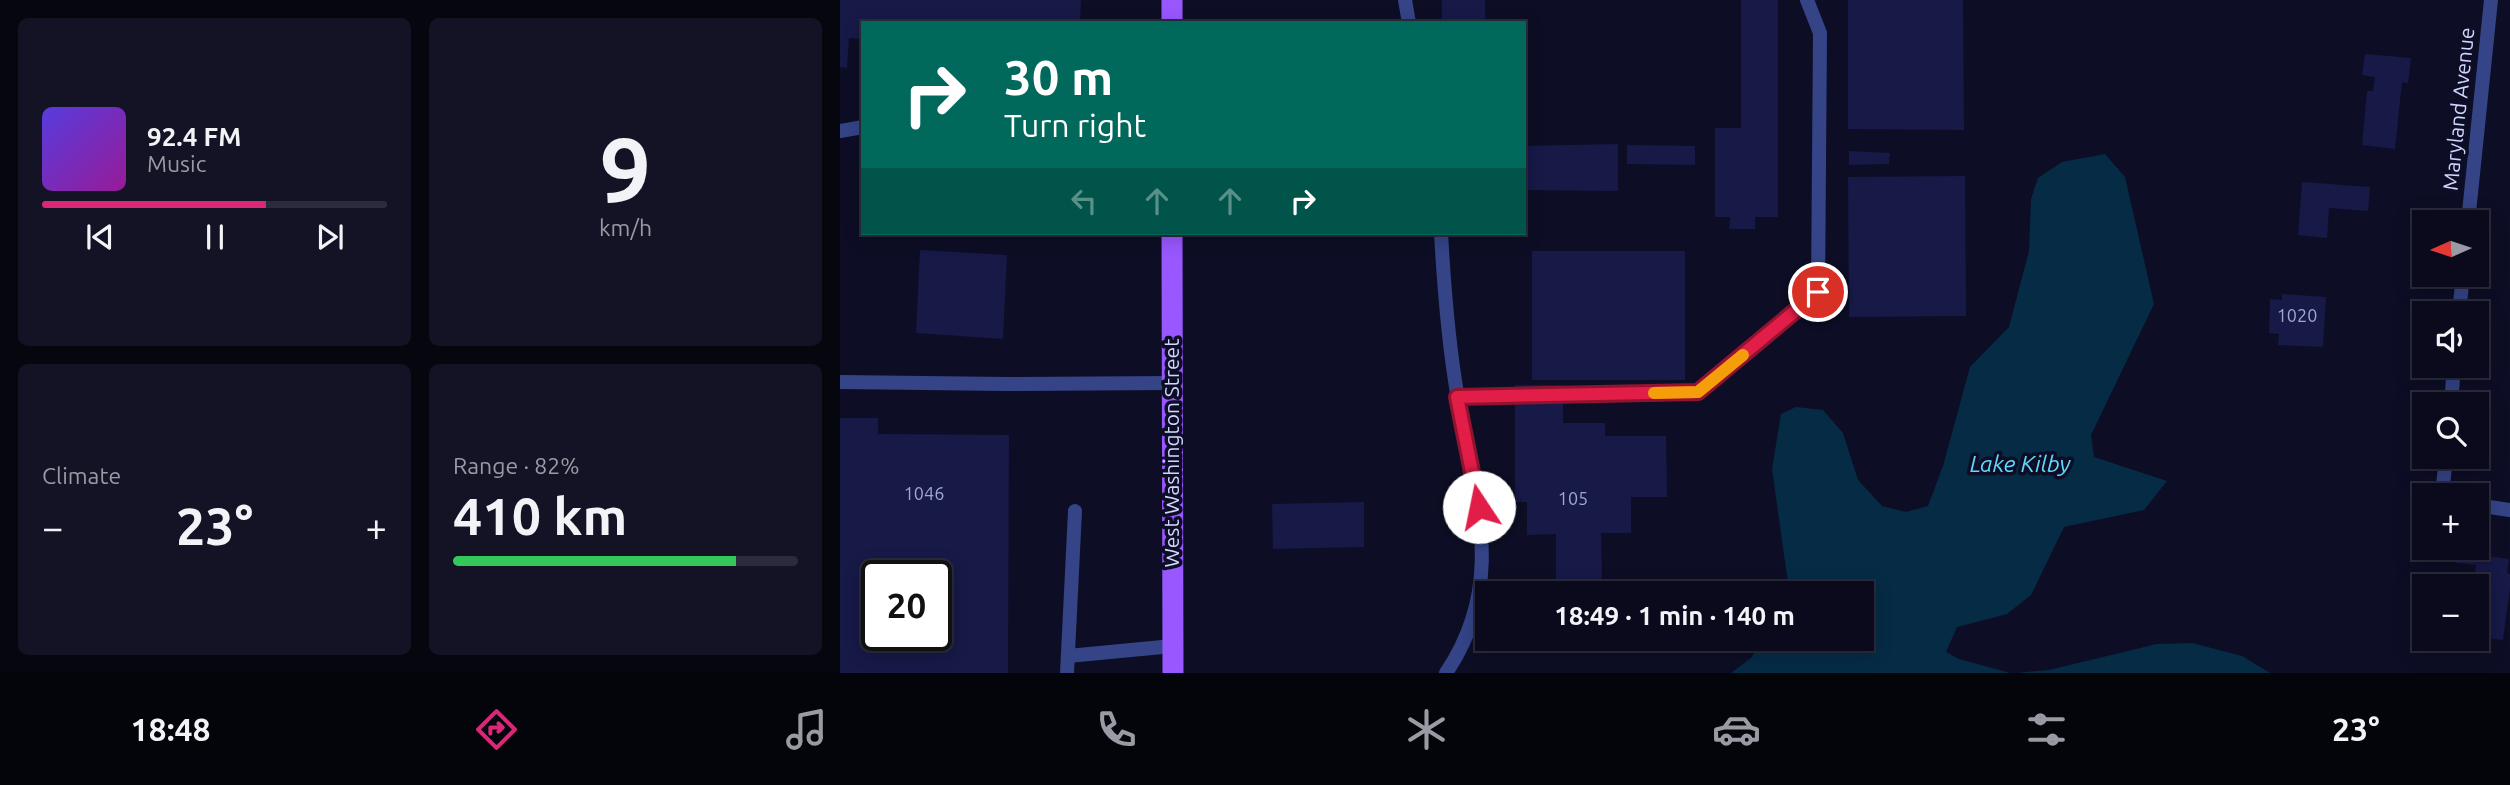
<!DOCTYPE html>
<html lang="en">
<head>
<meta charset="utf-8">
<style>
	:root { --surface:#0a0a1c; --page:#131325; --text:#f1f3f6; --muted:#999aa3; --line:#2a2b3b; --accent:#db2777 }
	body { margin:0; font-family:Ubuntu,sans-serif; background:var(--page); color:var(--text); height:100vh; display:flex; flex-direction:column; font-size:26px; white-space:nowrap }
	* { box-sizing:border-box; margin:0 }
	p { font-size:23px; color:var(--muted) }
	.icon { flex:none; width:38px; height:38px; fill:none; stroke:currentColor; stroke-width:2; stroke-linecap:round; stroke-linejoin:round }
	.map { position:relative; flex:1; overflow:hidden }
	.drawer { display:flex; flex-direction:column; gap:18px; padding:18px; background:#06060f; width:840px }
	.drawer>* { flex:none }
	.banner { position:absolute; left:21px; top:21px; width:665px; height:214px; border-radius:0px; box-shadow:0 4px 18px #0003,0 0 0 2px var(--line); background:#00695c; color:#fff; overflow:hidden }
	.needle { width:46px; rotate:267deg }
	.tools { position:absolute; left:1572px; top:210px; display:grid; gap:14px }
	.tools a { display:grid; place-items:center; width:77px; height:77px; border-radius:0px; background:var(--surface); box-shadow:0 4px 18px #0003,0 0 0 2px var(--line); font-size:35px }
	.speed { position:absolute; left:21px; top:560px; display:flex; gap:14px; font-size:35px; font-weight:700; text-align:center }
	.speed>* { display:grid; place-content:center; width:91px; height:91px; border-radius:50%; background:var(--surface); box-shadow:0 4px 18px #0003,0 0 0 2px var(--line); line-height:1 }
	.speed .limit { border:4px solid #111; border-radius:10px; background:#fff; color:#111 }
	.pin { position:absolute; display:grid; place-items:center; width:60px; height:60px; color:#fff; margin:-30px; border:4px solid #fff; border-radius:50%; box-shadow:0 2px 7px #0007 }
	.me { position:absolute; width:77px; margin:-38px; rotate:349deg; stroke-linejoin:round; filter:drop-shadow(0 0 5px #0008) }
	.turn { display:flex; align-items:center; gap:24px; height:147px; padding:0 28px; font-size:32px }
	.turn .icon { width:91px; height:91px; stroke-width:2.5 }
	.turn b { display:block; font-size:49px; line-height:60px }
	.lanes { display:flex; align-items:center; height:66px; padding:0 28px; background:#0003; justify-content:center; gap:35px; direction:ltr }
	.lanes .off { opacity:.35 }
	.big { font-size:52px; font-weight:700; line-height:1.1 }
	.drawer .widget { flex:1; display:flex; flex-direction:column; justify-content:center; gap:10px; min-width:0; padding:0 24px; border-radius:10px; background:var(--page) }
	.drawer .dial { align-items:center; gap:0 }
	.dial b { font-size:91px; line-height:1 }
	.song { display:flex; align-items:center; gap:21px }
	.cover { width:84px; height:84px; border-radius:10px; background:linear-gradient(135deg,hsl(250 70% 55%),hsl(300 70% 35%)) }
	.played { height:7px; border-radius:4px; background:linear-gradient(90deg,var(--accent) 65%,var(--line) 65%) }
	.keys { display:flex; justify-content:space-around; direction:ltr }
	.heat { display:flex; justify-content:space-between; align-items:center; font-size:38px; direction:ltr }
	.charge { height:10px; border-radius:5px; background:linear-gradient(90deg,#34c759 82%,var(--line) 0) }
	.drawer .tiles { flex:1; display:grid; gap:18px; grid-template-columns:repeat(2,1fr) }
	.trip { position:absolute; left:635px; top:581px; width:399px; height:70px; border-radius:0px; background:var(--surface); box-shadow:0 4px 18px #0003,0 0 0 2px var(--line); font-weight:700; line-height:70px; text-align:center }
	.menu { display:flex; height:112px; justify-content:space-around; align-items:center; background:#04040b; color:var(--muted) }
	.menu .icon { width:49px; height:49px }
	.menu .selected { color:var(--accent) }
	.menu b { font-size:32px; color:var(--text) }
	main { display:flex; flex:1; min-height:0 }
	.map>svg:first-child { display:block }
	.water { fill:#062b45 }
	.building { fill:#171947; fill-rule:evenodd }
	.lines { fill:none; stroke-linecap:round; stroke-linejoin:round }
	.service { stroke:#344487; stroke-width:14 }
	.minor { stroke:#344487; stroke-width:14 }
	.primary { stroke:#9957ff; stroke-width:21 }
	.route-casing { stroke:#92132f; stroke-width:18 }
	.route { stroke:#e11d48; stroke-width:12 }
	.slow { stroke:#f59e0b; stroke-width:12 }
	.labels { text-anchor:middle; stroke-width:7; stroke-linejoin:round; paint-order:stroke }
	.number-label { font-size:18px; fill:#a2a7d1 }
	.street-label { font-size:21px; fill:#d0d6ff; stroke:#0d0e25 }
	.water-label { font-size:23px; font-style:italic; fill:#5edaff; stroke:#0d0e25 }
</style>
</head>
<body>
<main>
<section class="drawer">
<div class="tiles">
<div class="widget">
<div class="song"><i class="cover"></i><div><b>92.4 FM</b><p>Music</p></div></div>
<div class="played"></div>
<div class="keys"><svg class="icon" aria-label="previous" viewBox="0 0 24 24"><path d="M18 5L8 12l10 7zM5 5v14"/></svg><svg class="icon" aria-label="pause" viewBox="0 0 24 24"><path d="M8 5v14M16 5v14"/></svg><svg class="icon" aria-label="next" viewBox="0 0 24 24"><path d="M6 5l10 7-10 7zM19 5v14"/></svg></div>
</div>
<div class="widget dial"><b>9</b><p>km/h</p></div>
<div class="widget"><p>Climate</p>
<div class="heat"><a>−</a><b class="big">23°</b><a>+</a></div>
</div>
<div class="widget"><p>Range · 82%</p><b class="big">410 km</b><div class="charge"></div></div>
</div>
</section>
<div class="map">
<svg width="1670" height="673" viewBox="0 0 1670 673">
	<rect width="100%" height="100%" fill="#0d0e25"/>
	<g class="water">
		<polygon points="1265,154 1285,177 1314,304 1251,435 1254,457 1327,481 1304,510 1224,527 1191,595 1167,614 1117,627 1106,652 1119,659 1170,673 891,673 911,658 923,639 1022,639 1022,593 947,593 949,590 932,469 941,414 956,407 983,410 1003,433 1018,480 1042,506 1066,512 1088,506 1103,466 1130,367 1169,327 1189,251 1191,199 1198,178 1222,162"/>
		<polygon points="1352,643 1402,656 1430,673 1176,673 1209,670 1317,644"/>
	</g>
	<g class="building">
		<polygon points="0,0 241,0 240,23 23,23 23,39 9,38 7,68 0,67"/>
		<rect x="602" y="0" width="43" height="23"/>
		<polygon points="901,0 938,0 938,217 915,217 915,229 889,229 890,217 875,217 875,128 901,128"/>
		<polygon points="1008,0 1123,0 1124,130 1008,129"/>
		<polygon points="1525,54 1571,58 1568,83 1562,82 1555,149 1522,145 1527,91 1533,91 1535,77 1522,75"/>
		<polygon points="778,144 778,191 684,190 684,146"/>
		<polygon points="787,145 855,146 855,165 787,164"/>
		<polygon points="1009,151 1050,153 1049,164 1009,165"/>
		<polygon points="1125,176 1126,316 1009,317 1008,177"/>
		<polygon points="1462,182 1530,187 1528,211 1489,208 1487,238 1458,235"/>
		<polygon points="80,250 167,255 163,339 76,333"/>
		<rect x="692" y="251" width="153" height="129"/>
		<polygon points="1442,294 1486,297 1483,347 1438,345 1439,334 1429,333 1430,299 1442,300"/>
		<polygon points="675,385 723,385 723,423 765,423 765,436 826,436 827,497 791,497 791,533 761,533 762,580 716,580 716,534 687,535 687,502 675,502"/>
		<path d="M0,418H38V434L169,435L168,673H0ZM37,576H96V635H37Z"/>
		<polygon points="524,502 524,547 433,549 432,504"/>
		<polygon points="1617,552 1669,559 1667,573 1670,574 1670,588 1663,640 1636,637 1636,586 1633,586 1636,565 1615,563"/>
	</g>
	<g class="lines">
		<g class="service">
			<polyline points="565,0 569,23"/>
			<polyline points="0,131 23,127"/>
			<path d="M601,233C604,287 608,340 617,393C633,494 669,580 606,673"/>
			<polyline points="0,382 166,384 332,383"/>
			<polyline points="617,397 858,392 978,292 980,33 967,0"/>
			<polyline points="228,656 333,646"/>
			<polyline points="227,673 235,511"/>
		</g>
		<g class="minor">
			<polyline points="1628,222 1651,0"/>
			<polyline points="1619,313 1623,275"/>
			<polyline points="1611,404 1614,366"/>
			<polyline points="1605,495 1603,486 1606,457"/>
			<polyline points="1636,505 1670,510"/>
		</g>
		<g class="primary">
			<polyline points="332,0 332,23"/>
			<polyline points="332,233 333,673"/>
		</g>
	</g>
	<g class="lines">
		<defs>
			<polyline id="route" points="639,507 617,397 858,392 978,292"/>
		</defs>
		<use href="#route" class="route-casing"/>
		<use href="#route" class="route"/>
		<polyline class="slow" points="814,393 858,392 903,355"/>
	</g>
	<g class="labels">
		<g class="number-label">
			<text x="1457" y="322">1020</text>
			<text x="84" y="500">1046</text>
			<text x="733" y="505">105</text>
		</g>
		<g class="street-label">
			<text transform="translate(1619 109) rotate(-84)" y="7">Maryland Avenue</text>
			<text transform="translate(332 453) rotate(-90)" y="7">West Washington Street</text>
		</g>
		<g class="water-label">
			<text x="1180" y="472">Lake Kilby</text>
		</g>
	</g>
</svg>
<div class="tools">
<a><svg class="needle" viewBox="-14 -14 28 28"><path d="M0-13l5 13h-10z" fill="#e53935"/><path d="M0 13l5-13h-10z" fill="#999aa3"/></svg></a>
<a><svg class="icon" aria-label="sound" viewBox="0 0 24 24"><path d="M4 9h4l5-4v14l-5-4H4zM17 9q2 3 0 6"/></svg></a>
<a><svg class="icon" aria-label="search" viewBox="0 0 24 24"><circle cx="10" cy="10" r="6"/><path d="M15 15l6 6"/></svg></a>
<a>+</a>
<a>−</a>
</div>
<div class="speed"><div class="limit">20</div></div>
<div class="pin" style="left:978px;top:292px;background:#d93025"><svg class="icon" aria-label="arrive" viewBox="0 0 24 24"><path d="M6 21V4h12l-3 4 3 4H6"/></svg></div>
<svg class="me" style="left:639px;top:507px" viewBox="-20 -20 40 40"><circle r="19" fill="#fff"/><path d="M0-13L10 11 0 6-10 11z" fill="#e11d48"/></svg>
<div class="trip">18:49 · 1 min · 140 m</div>
<div class="banner">
<div class="turn"><svg class="icon" aria-label="right" viewBox="0 0 24 24"><path d="M7 20v-9h11M14 6l5 5-5 5"/></svg><div><b>30 m</b>Turn right</div></div>
<div class="lanes"><svg class="icon off" aria-label="left" viewBox="0 0 24 24"><path d="M17 20v-9H6M10 6l-5 5 5 5"/></svg><svg class="icon off" aria-label="ahead" viewBox="0 0 24 24"><path d="M12 20V5M6 11l6-6 6 6"/></svg><svg class="icon off" aria-label="ahead" viewBox="0 0 24 24"><path d="M12 20V5M6 11l6-6 6 6"/></svg><svg class="icon" aria-label="right" viewBox="0 0 24 24"><path d="M7 20v-9h11M14 6l5 5-5 5"/></svg></div>
</div>
</div>
</main>
<nav class="menu">
<b>18:48</b>
<svg class="icon selected" aria-label="directions" viewBox="0 0 24 24"><path d="M12 3l9 9-9 9-9-9zM9 14v-3h6M13 9l2 2-2 2"/></svg>
<svg class="icon" aria-label="music" viewBox="0 0 24 24"><path d="M9 18V5l10-2v13"/><circle cx="6" cy="18" r="3"/><circle cx="16" cy="16" r="3"/></svg>
<svg class="icon" aria-label="phone" viewBox="0 0 24 24"><path d="M5 4h4l2 5-3 2q2 4 5 5l2-3 5 2v4C11 20 4 13 5 4z"/></svg>
<svg class="icon" aria-label="climate" viewBox="0 0 24 24"><path d="M12 3v18M4 7l16 10M4 17L20 7"/></svg>
<svg class="icon" aria-label="car" viewBox="0 0 24 24"><path d="M5 17H2v-5l4-1 3-4h7l3 4 3 1v5h-3M9 17h6M6 11h13"/><circle cx="7" cy="17" r="2"/><circle cx="17" cy="17" r="2"/></svg>
<svg class="icon" aria-label="filters" viewBox="0 0 24 24"><path d="M4 7h16M4 17h16"/><circle cx="9" cy="7" r="2"/><circle cx="15" cy="17" r="2"/></svg>
<b>23°</b>
</nav>
</body>
</html>
